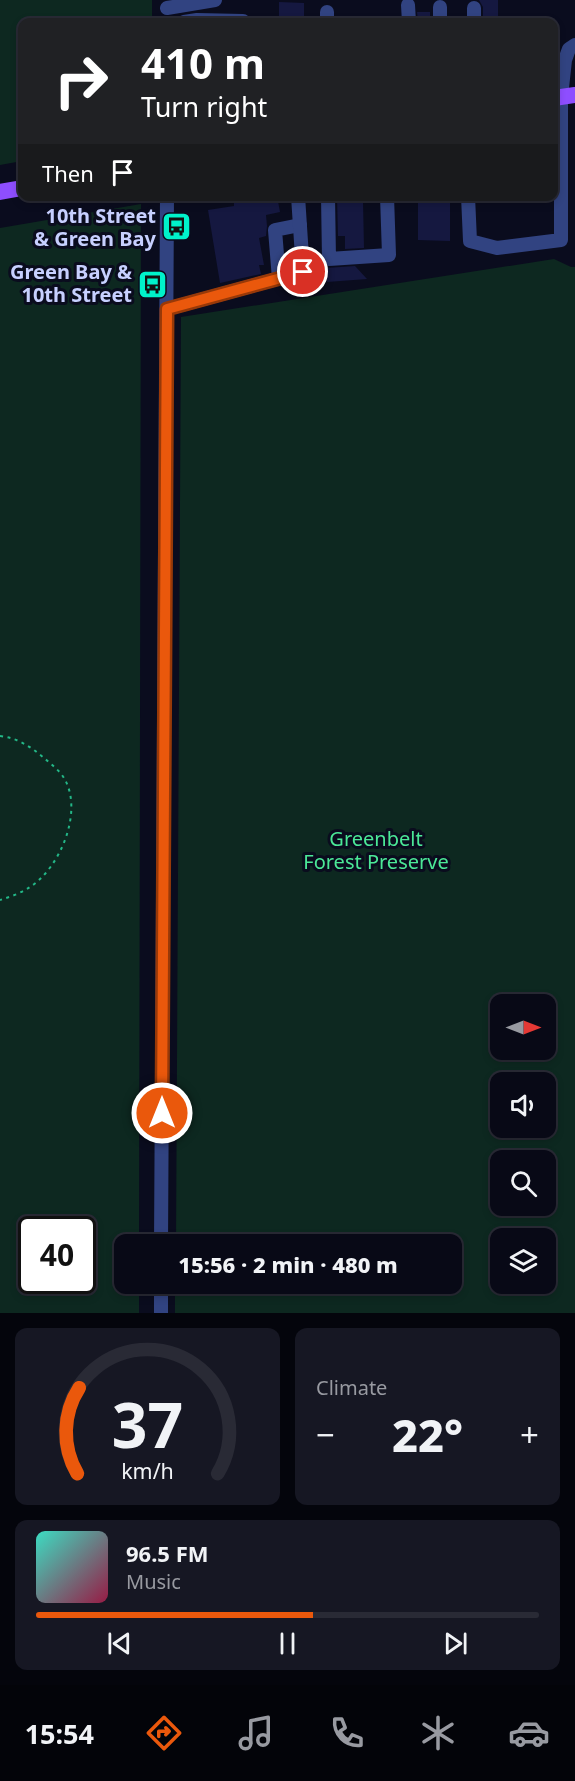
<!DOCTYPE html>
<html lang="en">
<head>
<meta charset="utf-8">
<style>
	:root { --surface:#080916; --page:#161723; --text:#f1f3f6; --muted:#989aa1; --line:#292a35; --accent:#ea580c }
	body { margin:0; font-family:"Noto Sans",sans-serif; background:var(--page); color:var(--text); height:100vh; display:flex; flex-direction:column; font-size:22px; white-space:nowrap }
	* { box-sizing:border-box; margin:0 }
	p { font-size:20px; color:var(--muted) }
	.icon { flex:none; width:33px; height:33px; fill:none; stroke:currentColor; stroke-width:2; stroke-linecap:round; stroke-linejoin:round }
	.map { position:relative; height:1313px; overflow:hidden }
	.side { display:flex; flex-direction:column; gap:15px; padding:15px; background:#04050c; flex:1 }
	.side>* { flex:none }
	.top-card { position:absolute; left:18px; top:18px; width:540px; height:183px; border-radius:12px; box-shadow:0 3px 9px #0003,0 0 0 2px var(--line); background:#202124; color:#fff; overflow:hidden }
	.needle { width:39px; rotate:90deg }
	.buttons { position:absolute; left:490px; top:994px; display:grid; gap:12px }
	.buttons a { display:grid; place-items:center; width:66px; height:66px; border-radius:12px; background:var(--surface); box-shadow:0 3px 9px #0003,0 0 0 2px var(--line); font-size:30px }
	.speed { position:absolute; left:18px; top:1216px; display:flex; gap:12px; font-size:30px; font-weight:700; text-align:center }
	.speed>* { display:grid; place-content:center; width:78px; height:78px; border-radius:50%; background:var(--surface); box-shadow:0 3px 9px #0003,0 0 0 2px var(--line); line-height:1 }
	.speed .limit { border:3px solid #111; border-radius:9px; background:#fff; color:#111 }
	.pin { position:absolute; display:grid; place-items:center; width:51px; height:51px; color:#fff; margin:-26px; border:3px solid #fff; border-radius:50%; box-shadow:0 2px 6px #0007 }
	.me { position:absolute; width:66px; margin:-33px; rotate:0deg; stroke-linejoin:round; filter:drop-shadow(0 0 4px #0008) }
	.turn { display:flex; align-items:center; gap:21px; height:126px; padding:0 24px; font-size:27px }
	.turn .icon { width:78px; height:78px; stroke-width:2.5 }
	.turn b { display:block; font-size:42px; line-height:51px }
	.then { display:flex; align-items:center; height:57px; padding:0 24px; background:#0003; gap:12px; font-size:22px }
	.big { font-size:45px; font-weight:800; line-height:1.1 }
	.side .widget { flex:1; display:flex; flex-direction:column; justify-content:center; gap:9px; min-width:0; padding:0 21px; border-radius:12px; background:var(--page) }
	.side .dial { align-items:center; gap:0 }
	.dial svg { height:156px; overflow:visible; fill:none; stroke:var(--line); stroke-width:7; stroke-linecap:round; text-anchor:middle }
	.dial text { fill:var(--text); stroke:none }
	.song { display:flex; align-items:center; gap:18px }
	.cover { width:72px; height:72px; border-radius:9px; background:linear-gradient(135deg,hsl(170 70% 55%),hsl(340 70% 35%)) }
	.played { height:6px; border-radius:3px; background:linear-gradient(90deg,var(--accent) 55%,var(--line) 55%) }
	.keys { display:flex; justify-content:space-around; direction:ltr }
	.heat { display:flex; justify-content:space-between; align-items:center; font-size:33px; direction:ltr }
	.side .tiles { flex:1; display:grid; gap:15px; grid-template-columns:1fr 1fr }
	.widget:last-child { grid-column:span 2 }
	.trip { position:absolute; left:114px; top:1234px; width:348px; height:60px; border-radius:12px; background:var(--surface); box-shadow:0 3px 9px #0003,0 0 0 2px var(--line); font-weight:800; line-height:60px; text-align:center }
	.tab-bar { display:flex; height:96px; justify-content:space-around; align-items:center; background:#030409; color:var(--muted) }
	.tab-bar .icon { width:42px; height:42px }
	.tab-bar .active { color:var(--accent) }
	.tab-bar b { font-size:27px; color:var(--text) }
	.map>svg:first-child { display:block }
	.green { fill:#0d2820; fill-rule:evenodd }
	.building { fill:#151840 }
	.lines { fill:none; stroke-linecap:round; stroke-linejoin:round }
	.path { stroke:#23b787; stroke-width:2; stroke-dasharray:3 4.5; stroke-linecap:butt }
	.minor { stroke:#314381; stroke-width:14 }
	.major { stroke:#8e4eff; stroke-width:16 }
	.route-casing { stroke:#983908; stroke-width:15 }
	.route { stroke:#ea580c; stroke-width:10 }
	.labels { text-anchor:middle; stroke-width:6; stroke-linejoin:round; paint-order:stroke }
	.poi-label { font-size:20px; font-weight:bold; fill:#c7d0ff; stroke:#0a0c1e; text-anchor:end }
	.park-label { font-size:20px; fill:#4be897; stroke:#0a0c1e }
</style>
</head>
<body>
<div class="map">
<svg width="575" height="1313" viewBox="0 0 575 1313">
	<rect width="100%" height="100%" fill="#0a0c1e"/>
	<g class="green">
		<polygon points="0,0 152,0 152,22 22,22 22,161 0,165"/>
		<path d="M141,204L139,1245H124V1284H139V1313H0V228ZM32,1230H82V1281H32Z"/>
		<path d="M554,259L571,267H575V1313H175V1284H452V1245H176L181,317ZM501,1005H546V1050H501ZM501,1083H546V1128H501ZM501,1161H546V1206H501ZM501,1239H546V1284H501Z"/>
	</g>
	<g class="building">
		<polygon points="479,0 498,0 498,22 483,22 483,7"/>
		<polygon points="279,2 304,3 304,22 279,22"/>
		<polygon points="417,12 430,12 430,22 418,22"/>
		<polygon points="261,196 277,196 280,212 266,215 267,226 266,236 259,238 264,265 259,265 261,274 220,283 208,210 234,206 234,201"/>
		<polygon points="337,196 361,196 361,201 363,201 364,248 345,249 345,236 338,236"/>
		<polygon points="418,196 450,196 450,241 418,240"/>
		<polygon points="355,266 367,279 327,282 326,268"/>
	</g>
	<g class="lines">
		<path class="path" d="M0,736C18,738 31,747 44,758C51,764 59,770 64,778C84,811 60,868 30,887C21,893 10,897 0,900"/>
		<g class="minor">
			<polyline points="408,5 409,22"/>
			<polyline points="167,8 215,0"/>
			<polyline points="474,8 474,22"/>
			<polyline points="184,22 197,20 243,21 243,22"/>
			<polyline points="327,22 327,12"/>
			<polyline points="440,22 440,7"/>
			<polyline points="328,196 329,259 389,255 387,196"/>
			<polyline points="468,196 470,241 497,248 561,240 561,97 565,60 569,49 575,45"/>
			<polyline points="279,279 275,230 300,225"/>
			<polyline points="167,309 303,272 298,196"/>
			<polyline points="161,1245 167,196"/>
			<polyline points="161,1313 161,1284"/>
		</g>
		<g class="major">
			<polyline points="554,98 575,95"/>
			<polyline points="0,192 22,188"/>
		</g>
	</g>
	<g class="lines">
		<defs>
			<polyline id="route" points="162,1113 167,309 303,272"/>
		</defs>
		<use href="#route" class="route-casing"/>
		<use href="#route" class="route"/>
	</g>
	<defs>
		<symbol id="bus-square" viewBox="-11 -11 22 22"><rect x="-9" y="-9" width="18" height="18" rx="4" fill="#00f2ca" stroke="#0a0c1e"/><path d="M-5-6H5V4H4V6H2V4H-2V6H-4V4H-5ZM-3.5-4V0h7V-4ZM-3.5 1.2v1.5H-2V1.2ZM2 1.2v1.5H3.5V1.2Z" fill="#111"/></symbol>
	</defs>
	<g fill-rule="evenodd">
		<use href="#bus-square" x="160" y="210" width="33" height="33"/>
		<use href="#bus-square" x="136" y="268" width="33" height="33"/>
	</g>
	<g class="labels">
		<g class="poi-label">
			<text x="156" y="223">10th Street<tspan x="156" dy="23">&amp; Green Bay</tspan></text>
			<text x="132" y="279">Green Bay &amp;<tspan x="132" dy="23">10th Street</tspan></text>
		</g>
		<g class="park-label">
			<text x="376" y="846">Greenbelt<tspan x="376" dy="23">Forest Preserve</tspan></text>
		</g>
	</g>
</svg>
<div class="buttons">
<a><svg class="needle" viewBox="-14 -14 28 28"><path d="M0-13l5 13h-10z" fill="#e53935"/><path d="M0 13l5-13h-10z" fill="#989aa1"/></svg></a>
<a><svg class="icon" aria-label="sound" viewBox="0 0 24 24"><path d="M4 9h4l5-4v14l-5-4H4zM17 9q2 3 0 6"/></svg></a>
<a><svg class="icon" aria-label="search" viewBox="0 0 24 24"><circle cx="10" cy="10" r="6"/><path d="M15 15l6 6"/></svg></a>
<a><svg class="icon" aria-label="layers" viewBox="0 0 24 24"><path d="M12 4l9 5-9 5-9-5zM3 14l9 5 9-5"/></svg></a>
</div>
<div class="speed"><div class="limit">40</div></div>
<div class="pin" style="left:303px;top:272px;background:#d93025"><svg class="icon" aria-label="arrive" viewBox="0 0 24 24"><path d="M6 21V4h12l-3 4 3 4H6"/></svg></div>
<svg class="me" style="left:162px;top:1113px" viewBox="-20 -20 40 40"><circle r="17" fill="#ea580c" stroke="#fff" stroke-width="3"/><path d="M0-11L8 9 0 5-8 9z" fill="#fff"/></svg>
<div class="trip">15:56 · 2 min · 480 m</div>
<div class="top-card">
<div class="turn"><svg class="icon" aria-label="right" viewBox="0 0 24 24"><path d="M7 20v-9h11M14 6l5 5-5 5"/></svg><div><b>410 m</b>Turn right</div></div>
<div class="then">Then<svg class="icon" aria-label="arrive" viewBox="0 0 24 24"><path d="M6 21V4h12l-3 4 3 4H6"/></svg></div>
</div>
</div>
<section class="side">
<div class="tiles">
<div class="widget dial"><svg viewBox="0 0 100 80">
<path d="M14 69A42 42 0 1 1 86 69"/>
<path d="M14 69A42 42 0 0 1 15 25" stroke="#ea580c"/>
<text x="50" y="56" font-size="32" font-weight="700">37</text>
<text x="50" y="72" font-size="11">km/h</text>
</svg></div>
<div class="widget"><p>Climate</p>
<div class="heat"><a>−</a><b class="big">22°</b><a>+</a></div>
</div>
<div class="widget">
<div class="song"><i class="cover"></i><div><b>96.5 FM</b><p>Music</p></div></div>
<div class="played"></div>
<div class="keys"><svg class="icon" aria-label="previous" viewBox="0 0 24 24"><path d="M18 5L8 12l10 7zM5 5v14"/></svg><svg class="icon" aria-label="pause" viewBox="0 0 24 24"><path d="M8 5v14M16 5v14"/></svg><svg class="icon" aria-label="next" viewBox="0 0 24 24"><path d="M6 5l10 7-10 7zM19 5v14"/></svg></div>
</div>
</div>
</section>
<nav class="tab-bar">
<b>15:54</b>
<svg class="icon active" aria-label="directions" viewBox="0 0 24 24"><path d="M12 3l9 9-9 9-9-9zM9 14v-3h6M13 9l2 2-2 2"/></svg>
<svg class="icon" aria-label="music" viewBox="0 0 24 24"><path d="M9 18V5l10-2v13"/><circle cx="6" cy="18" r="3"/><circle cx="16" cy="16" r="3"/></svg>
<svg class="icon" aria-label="phone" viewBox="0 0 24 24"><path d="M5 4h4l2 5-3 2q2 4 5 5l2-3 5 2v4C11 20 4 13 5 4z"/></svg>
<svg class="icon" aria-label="climate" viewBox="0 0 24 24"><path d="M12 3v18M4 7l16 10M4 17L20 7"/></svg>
<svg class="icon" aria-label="car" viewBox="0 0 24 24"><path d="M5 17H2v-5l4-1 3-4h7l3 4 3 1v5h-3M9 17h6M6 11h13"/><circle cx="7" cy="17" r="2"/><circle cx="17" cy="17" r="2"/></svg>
</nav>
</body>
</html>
